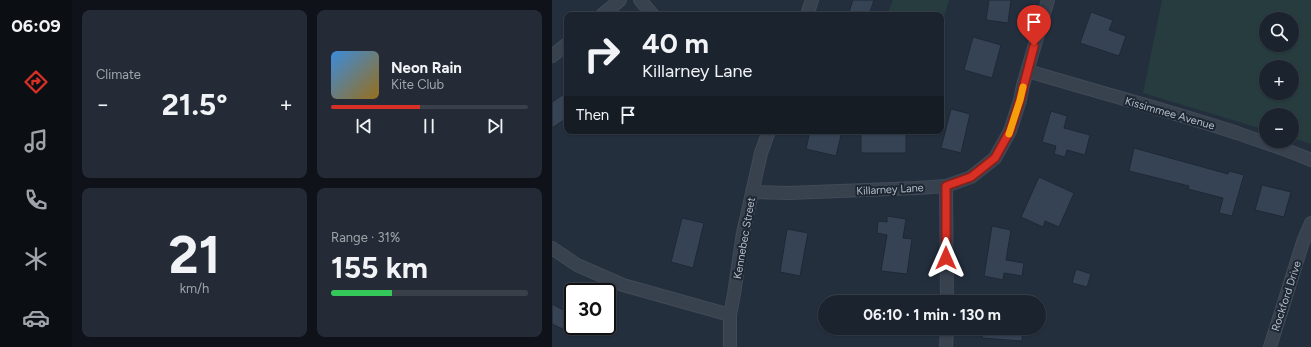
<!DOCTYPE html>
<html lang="en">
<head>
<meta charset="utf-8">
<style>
	:root { --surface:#1b232e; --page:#242b36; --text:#f1f3f6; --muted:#a0a4aa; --line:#39404a; --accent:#d93025 }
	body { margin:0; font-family:Figtree,sans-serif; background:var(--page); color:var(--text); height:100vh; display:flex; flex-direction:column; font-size:15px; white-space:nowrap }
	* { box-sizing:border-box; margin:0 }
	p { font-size:13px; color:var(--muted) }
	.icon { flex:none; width:22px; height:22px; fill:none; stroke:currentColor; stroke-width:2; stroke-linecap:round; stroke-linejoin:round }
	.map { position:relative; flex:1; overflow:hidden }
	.panel { display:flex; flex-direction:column; gap:10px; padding:10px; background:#0f1319; width:480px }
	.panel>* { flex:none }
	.top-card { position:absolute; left:12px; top:12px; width:380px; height:122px; border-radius:8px; box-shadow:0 1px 3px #0004,0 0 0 1px var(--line); background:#1b232e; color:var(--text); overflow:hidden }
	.tools { position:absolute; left:707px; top:12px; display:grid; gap:8px }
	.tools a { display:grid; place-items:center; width:40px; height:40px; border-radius:50%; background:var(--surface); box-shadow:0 1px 3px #0004,0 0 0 1px var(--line); font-size:20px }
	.speed { position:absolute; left:12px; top:283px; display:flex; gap:8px; font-size:20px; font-weight:700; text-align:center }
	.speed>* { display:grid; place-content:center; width:52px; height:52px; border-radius:50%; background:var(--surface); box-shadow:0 1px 3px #0004,0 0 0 1px var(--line); line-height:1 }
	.speed .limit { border:2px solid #111; border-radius:6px; background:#fff; color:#111 }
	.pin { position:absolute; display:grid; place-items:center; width:34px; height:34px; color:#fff; margin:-41px -17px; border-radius:50% 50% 50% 0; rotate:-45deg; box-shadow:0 0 4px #0007 }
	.pin .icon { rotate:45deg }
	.me { position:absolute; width:44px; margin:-22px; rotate:0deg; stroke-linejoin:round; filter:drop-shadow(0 0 3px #0008) }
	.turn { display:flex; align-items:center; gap:14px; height:84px; padding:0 12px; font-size:18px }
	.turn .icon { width:52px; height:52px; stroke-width:2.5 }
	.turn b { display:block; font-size:28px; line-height:34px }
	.then { display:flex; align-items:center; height:38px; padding:0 12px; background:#0003; gap:8px; font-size:15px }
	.big { font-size:30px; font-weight:700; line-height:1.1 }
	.panel .widget { flex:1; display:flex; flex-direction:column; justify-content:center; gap:6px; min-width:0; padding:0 14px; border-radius:8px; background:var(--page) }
	.panel .dial { align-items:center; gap:0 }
	.dial b { font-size:52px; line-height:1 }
	.song { display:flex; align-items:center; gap:12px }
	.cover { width:48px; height:48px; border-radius:6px; background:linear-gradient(135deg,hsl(210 70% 55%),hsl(40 70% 35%)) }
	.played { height:4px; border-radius:2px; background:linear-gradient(90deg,var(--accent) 45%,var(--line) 45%) }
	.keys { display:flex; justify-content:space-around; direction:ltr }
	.heat { display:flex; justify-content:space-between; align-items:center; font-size:22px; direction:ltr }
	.charge { height:6px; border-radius:3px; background:linear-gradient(90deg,#34c759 31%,var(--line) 0) }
	.panel .tiles { flex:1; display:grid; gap:10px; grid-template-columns:repeat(2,1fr) }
	.trip { position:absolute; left:266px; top:295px; width:228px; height:40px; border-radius:20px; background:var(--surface); box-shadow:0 1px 3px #0004,0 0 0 1px var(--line); font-weight:700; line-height:40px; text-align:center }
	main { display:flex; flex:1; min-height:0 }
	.tabs { display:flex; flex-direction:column; width:72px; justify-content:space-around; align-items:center; background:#0b0e12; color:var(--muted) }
	.tabs .icon { width:28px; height:28px }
	.tabs .selected { color:var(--accent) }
	.tabs b { font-size:18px; color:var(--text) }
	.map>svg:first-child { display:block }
	.green { fill:#263c3f; fill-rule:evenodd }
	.building { fill:#364354; stroke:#1f2835 }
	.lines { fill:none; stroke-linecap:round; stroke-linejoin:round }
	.minor-casing { stroke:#414a57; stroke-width:14 }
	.minor { stroke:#38414e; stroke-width:12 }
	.route-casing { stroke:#8d1f18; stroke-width:10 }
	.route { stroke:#d93025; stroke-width:7 }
	.slow { stroke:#f59e0b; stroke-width:7 }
	.labels { text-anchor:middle; stroke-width:4; stroke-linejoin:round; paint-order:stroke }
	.street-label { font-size:11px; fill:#b4bcc9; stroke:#1d2633 }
</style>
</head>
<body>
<main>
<nav class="tabs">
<b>06:09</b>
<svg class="icon selected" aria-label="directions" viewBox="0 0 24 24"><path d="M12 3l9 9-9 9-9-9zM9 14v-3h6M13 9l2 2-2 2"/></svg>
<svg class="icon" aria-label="music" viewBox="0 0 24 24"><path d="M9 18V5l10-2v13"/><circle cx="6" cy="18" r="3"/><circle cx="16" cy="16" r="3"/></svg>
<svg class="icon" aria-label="phone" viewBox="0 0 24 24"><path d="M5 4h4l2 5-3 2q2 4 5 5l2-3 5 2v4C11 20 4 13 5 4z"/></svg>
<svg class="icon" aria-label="climate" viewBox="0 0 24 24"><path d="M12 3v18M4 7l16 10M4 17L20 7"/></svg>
<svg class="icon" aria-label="car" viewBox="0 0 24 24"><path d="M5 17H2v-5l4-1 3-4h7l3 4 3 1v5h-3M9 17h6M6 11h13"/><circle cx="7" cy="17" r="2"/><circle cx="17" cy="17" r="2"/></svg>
</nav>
<section class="panel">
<div class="tiles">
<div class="widget"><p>Climate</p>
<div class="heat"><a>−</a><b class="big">21.5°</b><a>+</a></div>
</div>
<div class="widget">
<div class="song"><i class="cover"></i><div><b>Neon Rain</b><p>Kite Club</p></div></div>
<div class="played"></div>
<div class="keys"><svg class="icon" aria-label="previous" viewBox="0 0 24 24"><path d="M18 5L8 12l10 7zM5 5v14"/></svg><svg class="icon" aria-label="pause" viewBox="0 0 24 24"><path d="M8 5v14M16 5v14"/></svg><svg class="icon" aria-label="next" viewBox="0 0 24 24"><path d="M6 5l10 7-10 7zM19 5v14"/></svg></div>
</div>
<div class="widget dial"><b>21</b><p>km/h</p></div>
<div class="widget"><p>Range · 31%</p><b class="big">155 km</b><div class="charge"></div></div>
</div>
</section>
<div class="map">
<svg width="759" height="347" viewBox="0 0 759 347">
	<rect width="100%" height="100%" fill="#242f3e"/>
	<g class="green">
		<polygon points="341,0 397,0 389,26 389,15 335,15"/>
		<path d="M610,0H759V144L740,138V115H714V130L591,93ZM714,19H740V45H714ZM714,67H740V93H714Z"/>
	</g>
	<g class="building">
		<polygon points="301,0 322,0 317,15 296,15"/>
		<polygon points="437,0 459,0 456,23 434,20"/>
		<polygon points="539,12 561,20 557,30 574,36 567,56 528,43"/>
		<polygon points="421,37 449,45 440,78 412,70"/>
		<polygon points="15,92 15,118 0,128 0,102"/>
		<polygon points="399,109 418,114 409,153 389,148"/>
		<polygon points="499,111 515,116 512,128 538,135 533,155 515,150 513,157 502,154 504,146 490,142"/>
		<polygon points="258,131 290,131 284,156 254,149"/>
		<rect x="309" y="131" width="45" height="22"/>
		<polygon points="582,148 676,174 677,171 692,175 680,216 667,213 671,198 636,189 637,186 577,171"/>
		<polygon points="487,177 522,193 507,227 493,221 491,227 469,217"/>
		<polygon points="710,185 739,192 732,217 703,210"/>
		<polygon points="335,216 354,219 351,238 360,239 355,274 329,271 335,235 325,233 326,221 335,222"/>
		<polygon points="130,218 152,223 141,268 119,262"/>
		<polygon points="440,226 459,230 454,260 472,263 470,276 452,273 451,280 432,276"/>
		<polygon points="235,229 256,233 248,276 228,272"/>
		<polygon points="524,269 539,274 535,287 520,283"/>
		<polygon points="0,304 21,315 21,318 15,331 0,324"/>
		<polygon points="431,328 471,328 470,341 430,338"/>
	</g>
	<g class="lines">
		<defs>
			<g id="minor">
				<polyline points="88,0 101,15"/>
				<polyline points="50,15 68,0"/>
				<polyline points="255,15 260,0"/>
				<polyline points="0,56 15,44"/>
				<path d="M476,71C545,92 616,110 685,133C710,142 735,149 759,160"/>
				<polyline points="394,186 395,302"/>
				<polyline points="201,192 236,193 365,188 394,186 419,177 443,158 458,131 468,100 471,85 496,0"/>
				<polyline points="0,248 25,265 71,285 178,315"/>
				<polyline points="178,347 178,315 182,294 191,233 209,153 217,131"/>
				<polyline points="394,347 395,328"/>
				<polyline points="718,347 751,242 759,223"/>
			</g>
		</defs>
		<use href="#minor" class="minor-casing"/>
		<use href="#minor" class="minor"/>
	</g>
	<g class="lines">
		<defs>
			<polyline id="route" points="394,258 394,186 419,177 443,158 458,131 468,100 482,46"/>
		</defs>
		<use href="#route" class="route-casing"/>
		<use href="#route" class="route"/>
		<polyline class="slow" points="457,134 468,100 471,87"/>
	</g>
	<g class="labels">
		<g class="street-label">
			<text transform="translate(618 113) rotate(16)" y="4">Kissimmee Avenue</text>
			<text transform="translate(338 189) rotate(-3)" y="4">Killarney Lane</text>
			<text transform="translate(192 238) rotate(-80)" y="4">Kennebec Street</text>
			<text transform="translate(734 296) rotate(-72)" y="4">Rockford Drive</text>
		</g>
	</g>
</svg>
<div class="tools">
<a><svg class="icon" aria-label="search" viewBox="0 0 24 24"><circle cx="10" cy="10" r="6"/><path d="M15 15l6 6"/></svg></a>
<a>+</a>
<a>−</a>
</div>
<div class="speed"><div class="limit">30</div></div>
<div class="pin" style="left:482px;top:46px;background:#d93025"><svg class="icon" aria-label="arrive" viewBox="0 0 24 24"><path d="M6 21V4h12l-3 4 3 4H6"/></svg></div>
<svg class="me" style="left:394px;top:258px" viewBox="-20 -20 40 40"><path d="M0-17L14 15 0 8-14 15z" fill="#d93025" stroke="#fff" stroke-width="4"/></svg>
<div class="trip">06:10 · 1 min · 130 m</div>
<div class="top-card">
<div class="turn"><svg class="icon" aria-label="right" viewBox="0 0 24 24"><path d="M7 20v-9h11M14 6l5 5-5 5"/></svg><div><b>40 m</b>Killarney Lane</div></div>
<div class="then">Then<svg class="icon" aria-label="arrive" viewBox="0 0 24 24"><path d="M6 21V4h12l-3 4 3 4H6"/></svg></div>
</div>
</div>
</main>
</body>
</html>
